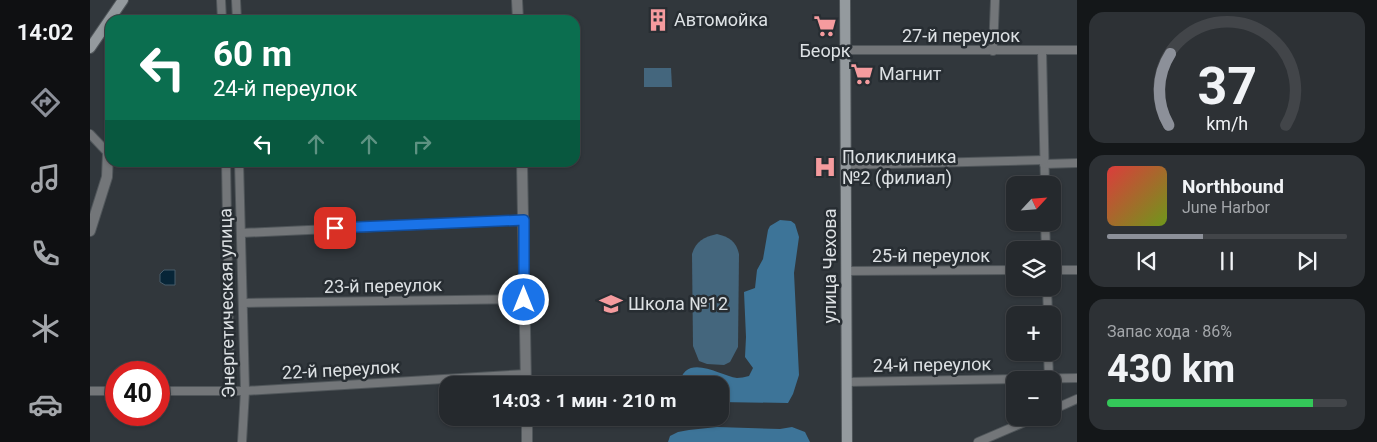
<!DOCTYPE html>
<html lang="ru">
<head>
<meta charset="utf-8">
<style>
	:root { --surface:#25292d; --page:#2d3135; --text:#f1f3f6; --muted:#a3a6aa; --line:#424549; --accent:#8c9099 }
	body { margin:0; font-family:Roboto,sans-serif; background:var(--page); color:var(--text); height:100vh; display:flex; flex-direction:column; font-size:19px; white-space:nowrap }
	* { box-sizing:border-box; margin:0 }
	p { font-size:16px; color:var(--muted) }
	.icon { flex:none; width:28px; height:28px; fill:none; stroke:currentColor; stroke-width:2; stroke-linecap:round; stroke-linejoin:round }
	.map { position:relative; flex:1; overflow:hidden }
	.drawer { display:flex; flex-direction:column; gap:12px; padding:12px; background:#141719; width:300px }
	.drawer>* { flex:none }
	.top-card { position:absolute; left:15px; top:15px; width:475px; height:152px; border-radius:15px; box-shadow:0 1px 4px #0004,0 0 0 1px var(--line); background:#0b6e4f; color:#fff; overflow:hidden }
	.needle { width:32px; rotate:64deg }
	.fabs { position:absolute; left:916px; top:176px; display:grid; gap:10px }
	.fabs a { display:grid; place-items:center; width:55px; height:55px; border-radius:10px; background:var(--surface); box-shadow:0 1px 4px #0004,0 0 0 1px var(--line); font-size:25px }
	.speed { position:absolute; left:15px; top:361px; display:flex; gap:10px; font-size:25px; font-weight:700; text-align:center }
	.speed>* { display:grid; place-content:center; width:65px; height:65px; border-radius:50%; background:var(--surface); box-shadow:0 1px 4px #0004,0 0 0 1px var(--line); line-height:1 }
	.speed .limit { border:8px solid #d22; background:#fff; color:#111 }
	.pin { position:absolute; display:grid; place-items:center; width:42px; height:42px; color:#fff; margin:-21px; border-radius:10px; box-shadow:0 2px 8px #0006 }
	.me { position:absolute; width:55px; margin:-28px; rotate:0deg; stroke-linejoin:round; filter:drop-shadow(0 0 4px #0008) }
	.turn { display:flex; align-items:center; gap:18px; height:105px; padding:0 25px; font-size:22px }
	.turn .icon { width:65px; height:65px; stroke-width:2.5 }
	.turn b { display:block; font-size:35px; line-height:42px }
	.lanes { display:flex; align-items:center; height:48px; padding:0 25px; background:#0003; justify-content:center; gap:25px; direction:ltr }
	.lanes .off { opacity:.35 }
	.big { font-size:38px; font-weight:700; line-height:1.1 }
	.drawer .widget { flex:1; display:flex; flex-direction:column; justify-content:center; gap:8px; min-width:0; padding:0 18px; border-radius:15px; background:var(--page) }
	.drawer .dial { align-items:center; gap:0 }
	.dial svg { height:130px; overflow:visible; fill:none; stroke:var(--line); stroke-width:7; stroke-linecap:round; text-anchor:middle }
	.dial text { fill:var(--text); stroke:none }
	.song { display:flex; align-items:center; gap:15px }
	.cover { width:60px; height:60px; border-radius:8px; background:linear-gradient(135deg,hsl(0 70% 55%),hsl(80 70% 35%)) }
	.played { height:5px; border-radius:2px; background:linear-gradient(90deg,var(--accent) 40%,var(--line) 40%) }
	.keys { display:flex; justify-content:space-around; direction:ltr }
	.charge { height:8px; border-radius:4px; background:linear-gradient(90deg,#34c759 86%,var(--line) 0) }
	.trip { position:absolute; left:349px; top:376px; width:290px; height:50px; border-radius:15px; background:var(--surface); box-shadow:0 1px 4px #0004,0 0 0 1px var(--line); font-weight:700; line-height:50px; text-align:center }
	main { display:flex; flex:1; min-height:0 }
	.dock { display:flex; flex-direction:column; width:90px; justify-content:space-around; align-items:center; background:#0f1012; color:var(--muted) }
	.dock .icon { width:35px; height:35px }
	.dock .active { color:var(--accent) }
	.dock b { font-size:22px; color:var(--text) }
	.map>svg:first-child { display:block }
	.green { fill:#44667d }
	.forest { fill:#3d7498 }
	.water { fill:#072537; stroke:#475d6b }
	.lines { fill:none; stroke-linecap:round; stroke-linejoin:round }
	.minor-casing { stroke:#50565a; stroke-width:10 }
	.tertiary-casing { stroke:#50565a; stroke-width:12 }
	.secondary-casing { stroke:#50565a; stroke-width:12 }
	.minor { stroke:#737679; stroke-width:8 }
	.tertiary { stroke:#737679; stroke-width:10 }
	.secondary { stroke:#949a9e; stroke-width:10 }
	.route-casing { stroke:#114b97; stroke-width:12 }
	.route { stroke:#1a73e8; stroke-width:9 }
	.labels { text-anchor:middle; stroke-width:5; stroke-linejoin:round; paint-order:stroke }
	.poi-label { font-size:18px; fill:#dde1e4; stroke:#272d32; text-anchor:start }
	.street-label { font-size:18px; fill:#dde1e4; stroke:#272d32 }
</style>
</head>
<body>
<main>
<nav class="dock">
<b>14:02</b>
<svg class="icon active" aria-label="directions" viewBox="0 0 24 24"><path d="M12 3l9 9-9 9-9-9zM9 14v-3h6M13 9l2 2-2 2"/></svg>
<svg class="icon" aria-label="music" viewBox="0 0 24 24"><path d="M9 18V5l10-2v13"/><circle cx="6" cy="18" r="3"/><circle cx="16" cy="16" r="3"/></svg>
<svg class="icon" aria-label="phone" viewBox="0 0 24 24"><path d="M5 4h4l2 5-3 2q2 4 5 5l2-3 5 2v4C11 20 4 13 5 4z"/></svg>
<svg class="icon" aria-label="climate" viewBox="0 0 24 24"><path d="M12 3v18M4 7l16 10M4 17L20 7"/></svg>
<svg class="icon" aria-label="car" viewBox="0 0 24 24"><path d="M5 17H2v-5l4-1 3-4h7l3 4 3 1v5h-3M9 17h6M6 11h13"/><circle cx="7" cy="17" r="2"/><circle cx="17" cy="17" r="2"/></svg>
</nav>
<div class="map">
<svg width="987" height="442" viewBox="0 0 987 442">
	<rect width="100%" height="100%" fill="#31373c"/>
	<g class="green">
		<polygon points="554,68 581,68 582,87 554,87"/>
		<path d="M627,234C639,237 646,241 649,254L648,347L640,362L634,365L617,364L609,361L603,346L602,254C606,241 614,237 627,234Z"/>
	</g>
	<g class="forest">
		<path d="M690,220L701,221L705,224L709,237L704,273L709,375L703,394L698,403L630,402V385H589C595,351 630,376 647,378C650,378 655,377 659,376L663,368L655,357L656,337L654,292L665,288L667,270L673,259L678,230L680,226Z"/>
		<polygon points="627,427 690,429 702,427 715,432 720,442 578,442 580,436 588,432 599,430"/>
	</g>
	<polygon class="water" points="74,270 85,270 85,285 75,285 70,282 70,274"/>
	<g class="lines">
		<defs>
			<g id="minor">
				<polyline points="131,0 132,20"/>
				<polyline points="146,0 147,20"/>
				<polyline points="755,50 987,50"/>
				<polyline points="903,51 905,0"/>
				<polyline points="952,51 955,185"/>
				<polyline points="0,134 18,153"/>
				<polyline points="136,162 140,390"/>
				<polyline points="149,162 155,391 152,442"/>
				<polyline points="954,164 987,163"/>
				<polyline points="756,165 954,160"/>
				<polyline points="955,222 956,250"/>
				<polyline points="151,233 434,220"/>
				<polyline points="962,270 987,270"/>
				<polyline points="756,271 925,270"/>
				<polyline points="957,288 958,315"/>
				<polyline points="153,303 434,299"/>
				<polyline points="958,352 959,379"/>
				<polyline points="757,382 987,378"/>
				<polyline points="0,391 26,391"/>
				<polyline points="69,391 155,391 436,374"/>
				<polyline points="962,410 987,399"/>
				<polyline points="888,442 944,418"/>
			</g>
			<g id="tertiary">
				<polyline points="427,0 428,20"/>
				<polyline points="432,162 436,385"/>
				<polyline points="0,231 17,177 18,153"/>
				<polyline points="437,418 437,442"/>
			</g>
			<g id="secondary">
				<polyline points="755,0 757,442"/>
				<polyline points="0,48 33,0"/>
			</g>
		</defs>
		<use href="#minor" class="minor-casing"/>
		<use href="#tertiary" class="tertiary-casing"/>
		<use href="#secondary" class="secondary-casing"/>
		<use href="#minor" class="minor"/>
		<use href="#tertiary" class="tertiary"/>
		<use href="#secondary" class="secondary"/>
	</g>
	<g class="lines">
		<defs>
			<polyline id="route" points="245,228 434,220 434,300"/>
		</defs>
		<use href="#route" class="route-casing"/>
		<use href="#route" class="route"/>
	</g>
	<defs>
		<symbol id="building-bare" viewBox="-9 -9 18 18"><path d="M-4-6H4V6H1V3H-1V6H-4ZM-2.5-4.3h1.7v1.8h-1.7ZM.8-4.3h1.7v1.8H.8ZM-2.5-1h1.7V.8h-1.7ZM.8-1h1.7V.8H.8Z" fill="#f59b9e" stroke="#272d32" stroke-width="2.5" paint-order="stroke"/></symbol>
		<symbol id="supermarket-bare" viewBox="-9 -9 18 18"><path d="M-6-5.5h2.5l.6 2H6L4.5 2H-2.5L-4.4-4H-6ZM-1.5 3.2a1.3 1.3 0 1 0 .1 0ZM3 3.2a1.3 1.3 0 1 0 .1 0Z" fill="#f59b9e" stroke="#272d32" stroke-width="2.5" paint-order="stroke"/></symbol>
		<symbol id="hospital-bare" viewBox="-9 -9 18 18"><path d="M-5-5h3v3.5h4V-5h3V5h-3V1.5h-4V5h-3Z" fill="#f59b9e" stroke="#272d32" stroke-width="2.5" paint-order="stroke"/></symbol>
		<symbol id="school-bare" viewBox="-9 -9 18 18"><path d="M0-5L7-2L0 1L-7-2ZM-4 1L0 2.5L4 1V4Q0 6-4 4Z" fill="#f59b9e" stroke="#272d32" stroke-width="2.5" paint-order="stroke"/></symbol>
	</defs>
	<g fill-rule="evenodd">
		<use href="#building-bare" x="552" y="4" width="32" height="32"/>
		<use href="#supermarket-bare" x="719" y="10" width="32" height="32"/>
		<use href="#supermarket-bare" x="756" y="58" width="32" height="32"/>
		<use href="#hospital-bare" x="719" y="151" width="32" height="32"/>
		<use href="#school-bare" x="505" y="288" width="32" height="32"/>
	</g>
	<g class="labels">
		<g class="poi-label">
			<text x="584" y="26">Автомойка</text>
			<text x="735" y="57" text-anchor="middle">Беорк</text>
			<text x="789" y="80">Магнит</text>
			<text x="752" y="163">Поликлиника<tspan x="752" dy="21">№2 (филиал)</tspan></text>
			<text x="538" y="310">Школа №12</text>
		</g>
		<g class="street-label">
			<text x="871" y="42">27-й переулок</text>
			<text x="841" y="262">25-й переулок</text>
			<text transform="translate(740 266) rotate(-90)" y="6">улица Чехова</text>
			<text transform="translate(293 286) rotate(-1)" y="6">23-й переулок</text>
			<text transform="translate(137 303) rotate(-91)" y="6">Энергетическая улица</text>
			<text transform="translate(842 365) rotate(-1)" y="6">24-й переулок</text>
			<text transform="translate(251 370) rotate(-3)" y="6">22-й переулок</text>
		</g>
	</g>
</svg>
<div class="fabs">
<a><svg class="needle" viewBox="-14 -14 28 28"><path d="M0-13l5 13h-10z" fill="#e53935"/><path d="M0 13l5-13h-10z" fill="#a3a6aa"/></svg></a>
<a><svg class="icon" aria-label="layers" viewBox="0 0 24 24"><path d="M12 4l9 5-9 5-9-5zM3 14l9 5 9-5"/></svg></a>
<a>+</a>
<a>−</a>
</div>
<div class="speed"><div class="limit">40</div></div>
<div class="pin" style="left:245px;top:228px;background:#d93025"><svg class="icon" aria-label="arrive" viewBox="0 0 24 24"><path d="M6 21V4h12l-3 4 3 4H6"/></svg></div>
<svg class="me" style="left:434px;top:300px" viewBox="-20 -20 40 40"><circle r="17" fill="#1a73e8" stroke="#fff" stroke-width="3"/><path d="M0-11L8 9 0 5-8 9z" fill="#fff"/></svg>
<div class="trip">14:03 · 1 мин · 210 m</div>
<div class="top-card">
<div class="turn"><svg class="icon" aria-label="left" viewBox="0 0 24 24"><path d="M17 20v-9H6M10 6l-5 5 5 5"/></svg><div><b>60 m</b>24-й переулок</div></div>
<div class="lanes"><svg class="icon" aria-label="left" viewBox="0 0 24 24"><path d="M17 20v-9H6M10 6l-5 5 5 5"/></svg><svg class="icon off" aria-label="ahead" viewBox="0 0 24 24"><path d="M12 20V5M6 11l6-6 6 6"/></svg><svg class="icon off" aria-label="ahead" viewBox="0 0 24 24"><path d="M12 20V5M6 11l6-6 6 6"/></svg><svg class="icon off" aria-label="right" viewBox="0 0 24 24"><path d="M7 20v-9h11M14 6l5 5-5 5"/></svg></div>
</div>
</div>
<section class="drawer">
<div class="widget dial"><svg viewBox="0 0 100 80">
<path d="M14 69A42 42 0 1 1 86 69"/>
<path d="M14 69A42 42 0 0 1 15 25" stroke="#8c9099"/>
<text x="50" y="56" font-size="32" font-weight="700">37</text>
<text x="50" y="72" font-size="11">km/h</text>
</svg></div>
<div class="widget">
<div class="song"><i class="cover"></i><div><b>Northbound</b><p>June Harbor</p></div></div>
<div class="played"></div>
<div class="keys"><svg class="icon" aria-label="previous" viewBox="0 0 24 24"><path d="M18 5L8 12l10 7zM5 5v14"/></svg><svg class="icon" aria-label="pause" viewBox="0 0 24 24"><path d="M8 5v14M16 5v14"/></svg><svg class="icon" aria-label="next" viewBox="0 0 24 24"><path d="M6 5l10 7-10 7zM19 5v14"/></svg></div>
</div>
<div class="widget"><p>Запас хода · 86%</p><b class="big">430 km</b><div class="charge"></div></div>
</section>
</main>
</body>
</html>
